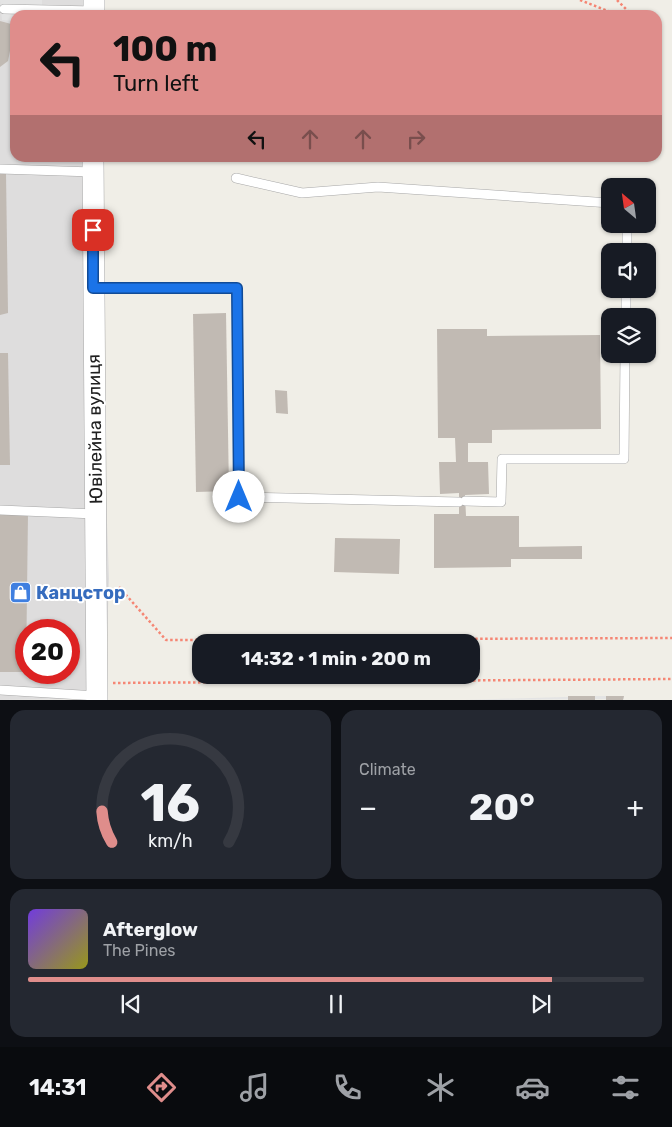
<!DOCTYPE html>
<html lang="en">
<head>
<meta charset="utf-8">
<style>
	:root { --surface:#171b24; --page:#242831; --text:#f1f3f6; --muted:#9ea1a6; --line:#363941; --accent:#df8d8b }
	body { margin:0; font-family:Rubik,sans-serif; background:var(--page); color:var(--text); height:100vh; display:flex; flex-direction:column; font-size:19px; white-space:nowrap }
	* { box-sizing:border-box; margin:0 }
	p { font-size:16px; color:var(--muted) }
	.icon { flex:none; width:28px; height:28px; fill:none; stroke:currentColor; stroke-width:2; stroke-linecap:round; stroke-linejoin:round }
	.map { position:relative; height:700px; overflow:hidden }
	.side { display:flex; flex-direction:column; gap:10px; padding:10px; background:#0d0f14; flex:1 }
	.side>* { flex:none }
	.top-card { position:absolute; left:10px; top:10px; width:652px; height:152px; border-radius:15px; box-shadow:0 1px 4px #0004; background:#df8d8b; color:#111; overflow:hidden }
	.needle { width:32px; rotate:331deg }
	.tools { position:absolute; left:601px; top:178px; display:grid; gap:10px }
	.tools a { display:grid; place-items:center; width:55px; height:55px; border-radius:10px; background:var(--surface); box-shadow:0 1px 4px #0004; font-size:25px }
	.speed { position:absolute; left:15px; top:619px; display:flex; gap:10px; font-size:25px; font-weight:700; text-align:center }
	.speed>* { display:grid; place-content:center; width:65px; height:65px; border-radius:50%; background:var(--surface); box-shadow:0 1px 4px #0004; line-height:1 }
	.speed .limit { border:8px solid #d22; background:#fff; color:#111 }
	.pin { position:absolute; display:grid; place-items:center; width:42px; height:42px; color:#fff; margin:-21px; border-radius:10px; box-shadow:0 2px 8px #0006 }
	.me { position:absolute; width:55px; margin:-28px; rotate:0deg; stroke-linejoin:round; filter:drop-shadow(0 0 4px #0008) }
	.turn { display:flex; align-items:center; gap:18px; height:105px; padding:0 20px; font-size:22px }
	.turn .icon { width:65px; height:65px; stroke-width:2.5 }
	.turn b { display:block; font-size:35px; line-height:42px }
	.lanes { display:flex; align-items:center; height:48px; padding:0 20px; background:#0003; justify-content:center; gap:25px; direction:ltr }
	.lanes .off { opacity:.35 }
	.big { font-size:38px; font-weight:700; line-height:1.1 }
	.side .widget { flex:1; display:flex; flex-direction:column; justify-content:center; gap:8px; min-width:0; padding:0 18px; border-radius:15px; background:var(--page) }
	.side .dial { align-items:center; gap:0 }
	.dial svg { height:130px; overflow:visible; fill:none; stroke:var(--line); stroke-width:7; stroke-linecap:round; text-anchor:middle }
	.dial text { fill:var(--text); stroke:none }
	.song { display:flex; align-items:center; gap:15px }
	.cover { width:60px; height:60px; border-radius:8px; background:linear-gradient(135deg,hsl(260 70% 55%),hsl(60 70% 35%)) }
	.played { height:5px; border-radius:2px; background:linear-gradient(90deg,var(--accent) 85%,var(--line) 85%) }
	.keys { display:flex; justify-content:space-around; direction:ltr }
	.heat { display:flex; justify-content:space-between; align-items:center; font-size:28px; direction:ltr }
	.side .tiles { flex:1; display:grid; gap:10px; grid-template-columns:1fr 1fr }
	.widget:last-child { grid-column:span 2 }
	.trip { position:absolute; left:192px; top:634px; width:288px; height:50px; border-radius:15px; background:var(--surface); box-shadow:0 1px 4px #0004; font-weight:700; line-height:50px; text-align:center }
	.dock { display:flex; height:80px; justify-content:space-around; align-items:center; background:#090b0e; color:var(--muted) }
	.dock .icon { width:35px; height:35px }
	.dock .current { color:var(--accent) }
	.dock b { font-size:22px; color:var(--text) }
	.map>svg:first-child { display:block }
	.residential { fill:#dedddd; fill-rule:evenodd }
	.parking { fill:#e4e4e4 }
	.building { fill:#c1bab3 }
	.lines { fill:none; stroke-linecap:round; stroke-linejoin:round }
	.service-casing { stroke:#a7a7a7; stroke-width:10 }
	.tertiary-casing { stroke:#a7a7a7; stroke-width:22 }
	.path { stroke:#f58674; stroke-width:2.5; stroke-dasharray:2.5 2.5; stroke-linecap:butt }
	.service { stroke:#fff; stroke-width:9 }
	.tertiary { stroke:#fff; stroke-width:21 }
	.route-casing { stroke:#114b97; stroke-width:12 }
	.route { stroke:#1a73e8; stroke-width:9 }
	.labels { text-anchor:middle; stroke-width:4; stroke-linejoin:round; paint-order:stroke }
	.street-label { font-size:18px; fill:#202020; stroke:#fff }
	.shop-label { font-size:18px; font-weight:bold; fill:#366cbe; stroke:#fff; text-anchor:start }
</style>
</head>
<body>
<div class="map">
<svg width="672" height="700" viewBox="0 0 672 700">
	<rect width="100%" height="100%" fill="#f0eee7"/>
	<path class="residential" d="M0,0H93V15H15V158H94L109,579L105,699L0,700ZM26,630H69V672H26Z"/>
	<g class="parking">
		<polygon points="0,0 42,0 42,15 15,15 15,21 2,20"/>
		<polygon points="595,696 624,696 624,699 465,700"/>
	</g>
	<g class="building">
		<polygon points="0,21 15,25 8,61 0,67"/>
		<polygon points="0,173 6,173 8,313 0,315"/>
		<polygon points="226,313 229,491 196,492 193,314"/>
		<polygon points="437,329 487,329 487,336 600,335 601,429 492,430 492,443 468,443 468,462 488,462 489,494 465,495 466,516 519,516 519,547 582,546 582,559 511,559 511,567 434,568 434,514 459,514 459,493 440,494 439,462 456,462 455,438 438,438"/>
		<polygon points="0,353 8,353 10,465 0,465"/>
		<polygon points="275,390 287,391 288,414 276,413"/>
		<polygon points="28,513 26,672 0,672 0,514"/>
		<polygon points="335,538 400,539 399,574 334,572"/>
		<rect x="568" y="696" width="27" height="4"/>
		<polygon points="606,696 624,696 623,700 606,700"/>
	</g>
	<g class="lines">
		<defs>
			<g id="service">
				<polyline points="4,9 94,11"/>
				<polyline points="0,169 93,172"/>
				<polyline points="236,178 302,193 378,187 610,203"/>
				<polyline points="627,251 627,224"/>
				<polyline points="94,288 237,288 239,497 459,502"/>
				<polyline points="626,316 626,289"/>
				<polyline points="465,501 501,502 502,459 624,459 625,354"/>
				<polyline points="0,510 95,514"/>
				<polyline points="0,690 97,696"/>
			</g>
			<g id="tertiary">
				<polyline points="94,0 94,15"/>
				<polyline points="93,158 97,700"/>
			</g>
		</defs>
		<use href="#service" class="service-casing"/>
		<use href="#tertiary" class="tertiary-casing"/>
		<g class="path">
			<polyline points="580,0 618,15"/>
			<polyline points="617,0 632,15"/>
			<polyline points="658,30 660,31"/>
			<polyline points="119,587 166,640 672,638"/>
			<polyline points="113,683 672,679"/>
		</g>
		<use href="#service" class="service"/>
		<use href="#tertiary" class="tertiary"/>
	</g>
	<g class="lines">
		<defs>
			<polyline id="route" points="93,230 93,288 237,288 239,497"/>
		</defs>
		<use href="#route" class="route-casing"/>
		<use href="#route" class="route"/>
	</g>
	<defs>
		<symbol id="shop-square" viewBox="-11 -11 22 22"><rect x="-9" y="-9" width="18" height="18" rx="4" fill="#3f7fe0" stroke="#fff"/><path d="M-5-2.5h2.3a2.7 3.5 0 0 1 5.4 0H5L5.5 6h-11ZM-1.5-2.5h3a1.5 2.3 0 0 0-3 0Z" fill="#fff"/></symbol>
	</defs>
	<g fill-rule="evenodd">
		<use href="#shop-square" x="8" y="580" width="25" height="25"/>
	</g>
	<g class="labels">
		<g class="street-label">
			<text transform="translate(95 429) rotate(-91)" y="6">Ювілейна вулиця</text>
		</g>
		<g class="shop-label">
			<text x="36" y="599">Канцстор</text>
		</g>
	</g>
</svg>
<div class="tools">
<a><svg class="needle" viewBox="-14 -14 28 28"><path d="M0-13l5 13h-10z" fill="#e53935"/><path d="M0 13l5-13h-10z" fill="#9ea1a6"/></svg></a>
<a><svg class="icon" aria-label="sound" viewBox="0 0 24 24"><path d="M4 9h4l5-4v14l-5-4H4zM17 9q2 3 0 6"/></svg></a>
<a><svg class="icon" aria-label="layers" viewBox="0 0 24 24"><path d="M12 4l9 5-9 5-9-5zM3 14l9 5 9-5"/></svg></a>
</div>
<div class="speed"><div class="limit">20</div></div>
<div class="pin" style="left:93px;top:230px;background:#d93025"><svg class="icon" aria-label="arrive" viewBox="0 0 24 24"><path d="M6 21V4h12l-3 4 3 4H6"/></svg></div>
<svg class="me" style="left:239px;top:497px" viewBox="-20 -20 40 40"><circle r="19" fill="#fff"/><path d="M0-13L10 11 0 6-10 11z" fill="#1a73e8"/></svg>
<div class="trip">14:32 · 1 min · 200 m</div>
<div class="top-card">
<div class="turn"><svg class="icon" aria-label="left" viewBox="0 0 24 24"><path d="M17 20v-9H6M10 6l-5 5 5 5"/></svg><div><b>100 m</b>Turn left</div></div>
<div class="lanes"><svg class="icon" aria-label="left" viewBox="0 0 24 24"><path d="M17 20v-9H6M10 6l-5 5 5 5"/></svg><svg class="icon off" aria-label="ahead" viewBox="0 0 24 24"><path d="M12 20V5M6 11l6-6 6 6"/></svg><svg class="icon off" aria-label="ahead" viewBox="0 0 24 24"><path d="M12 20V5M6 11l6-6 6 6"/></svg><svg class="icon off" aria-label="right" viewBox="0 0 24 24"><path d="M7 20v-9h11M14 6l5 5-5 5"/></svg></div>
</div>
</div>
<section class="side">
<div class="tiles">
<div class="widget dial"><svg viewBox="0 0 100 80">
<path d="M14 69A42 42 0 1 1 86 69"/>
<path d="M14 69A42 42 0 0 1 8 50" stroke="#df8d8b"/>
<text x="50" y="56" font-size="32" font-weight="700">16</text>
<text x="50" y="72" font-size="11">km/h</text>
</svg></div>
<div class="widget"><p>Climate</p>
<div class="heat"><a>−</a><b class="big">20°</b><a>+</a></div>
</div>
<div class="widget">
<div class="song"><i class="cover"></i><div><b>Afterglow</b><p>The Pines</p></div></div>
<div class="played"></div>
<div class="keys"><svg class="icon" aria-label="previous" viewBox="0 0 24 24"><path d="M18 5L8 12l10 7zM5 5v14"/></svg><svg class="icon" aria-label="pause" viewBox="0 0 24 24"><path d="M8 5v14M16 5v14"/></svg><svg class="icon" aria-label="next" viewBox="0 0 24 24"><path d="M6 5l10 7-10 7zM19 5v14"/></svg></div>
</div>
</div>
</section>
<nav class="dock">
<b>14:31</b>
<svg class="icon current" aria-label="directions" viewBox="0 0 24 24"><path d="M12 3l9 9-9 9-9-9zM9 14v-3h6M13 9l2 2-2 2"/></svg>
<svg class="icon" aria-label="music" viewBox="0 0 24 24"><path d="M9 18V5l10-2v13"/><circle cx="6" cy="18" r="3"/><circle cx="16" cy="16" r="3"/></svg>
<svg class="icon" aria-label="phone" viewBox="0 0 24 24"><path d="M5 4h4l2 5-3 2q2 4 5 5l2-3 5 2v4C11 20 4 13 5 4z"/></svg>
<svg class="icon" aria-label="climate" viewBox="0 0 24 24"><path d="M12 3v18M4 7l16 10M4 17L20 7"/></svg>
<svg class="icon" aria-label="car" viewBox="0 0 24 24"><path d="M5 17H2v-5l4-1 3-4h7l3 4 3 1v5h-3M9 17h6M6 11h13"/><circle cx="7" cy="17" r="2"/><circle cx="17" cy="17" r="2"/></svg>
<svg class="icon" aria-label="filters" viewBox="0 0 24 24"><path d="M4 7h16M4 17h16"/><circle cx="9" cy="7" r="2"/><circle cx="15" cy="17" r="2"/></svg>
</nav>
</body>
</html>
